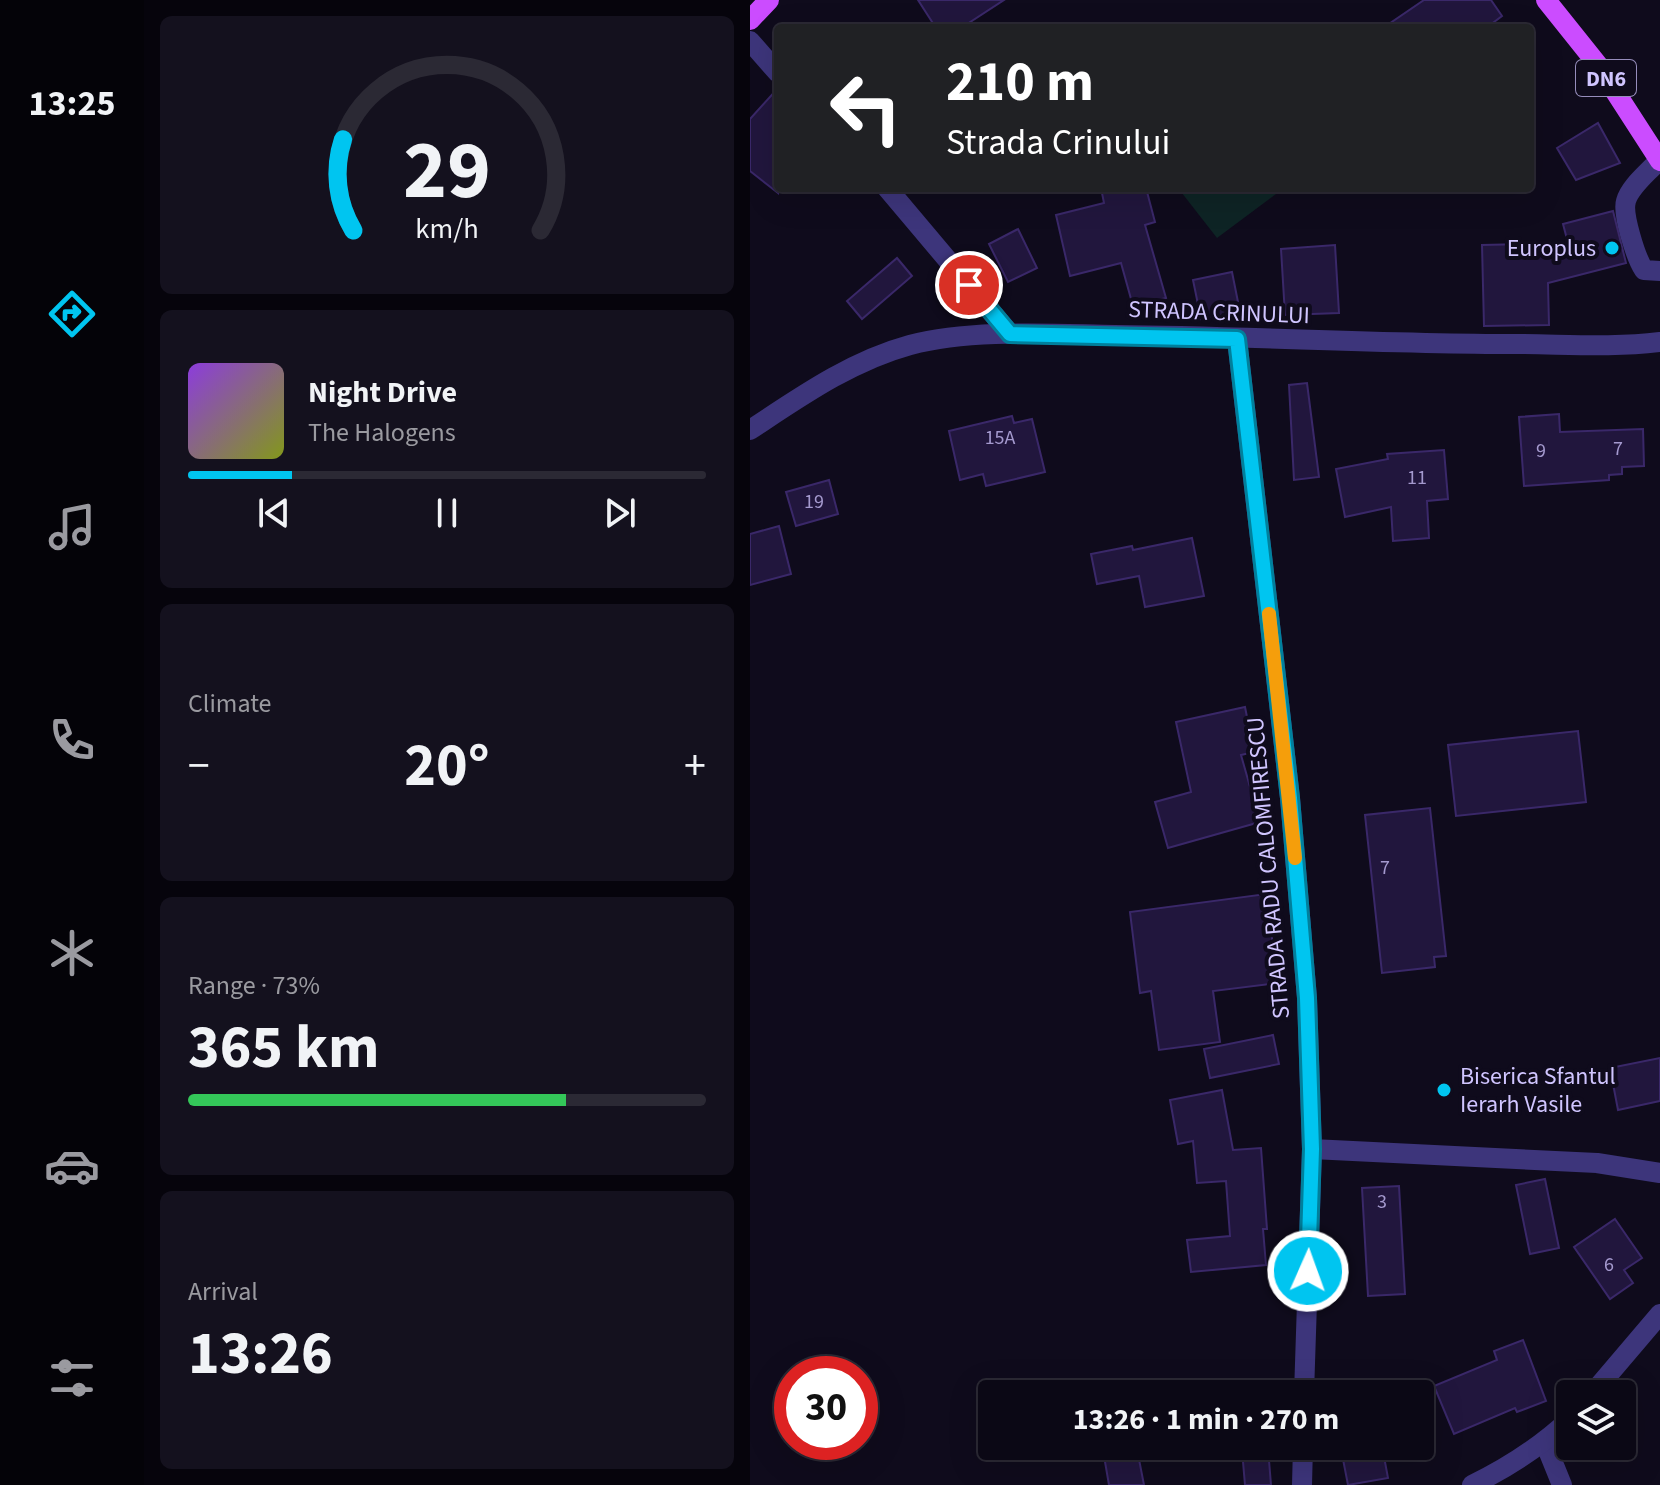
<!DOCTYPE html>
<html lang="en">
<head>
<meta charset="utf-8">
<style>
	:root { --surface:#0b0815; --page:#14111e; --text:#f1f3f6; --muted:#9a9aa0; --line:#2b2934; --accent:#00c5f0 }
	body { margin:0; font-family:"Source Sans 3",sans-serif; background:var(--page); color:var(--text); height:100vh; display:flex; flex-direction:column; font-size:30px; white-space:nowrap }
	* { box-sizing:border-box; margin:0 }
	p { font-size:26px; color:var(--muted) }
	.icon { flex:none; width:44px; height:44px; fill:none; stroke:currentColor; stroke-width:2; stroke-linecap:round; stroke-linejoin:round }
	.map { position:relative; flex:1; overflow:hidden }
	.drawer { display:flex; flex-direction:column; gap:16px; padding:16px; background:#06040c; width:606px }
	.drawer>* { flex:none }
	.hud { position:absolute; left:24px; top:24px; width:760px; height:168px; border-radius:8px; box-shadow:0 8px 32px #0002,0 0 0 2px var(--line); background:#202124; color:#fff; overflow:hidden }
	.tools { position:absolute; left:806px; top:1380px; display:grid; gap:16px }
	.tools a { display:grid; place-items:center; width:80px; height:80px; border-radius:8px; background:var(--surface); box-shadow:0 8px 32px #0002,0 0 0 2px var(--line); font-size:40px }
	.speed { position:absolute; left:24px; top:1356px; display:flex; gap:16px; font-size:40px; font-weight:700; text-align:center }
	.speed>* { display:grid; place-content:center; width:104px; height:104px; border-radius:50%; background:var(--surface); box-shadow:0 8px 32px #0002,0 0 0 2px var(--line); line-height:1 }
	.speed .limit { border:12px solid #d22; background:#fff; color:#111 }
	.pin { position:absolute; display:grid; place-items:center; width:68px; height:68px; color:#fff; margin:-34px; border:4px solid #fff; border-radius:50%; box-shadow:0 2px 8px #0007 }
	.me { position:absolute; width:88px; margin:-44px; rotate:2deg; stroke-linejoin:round; filter:drop-shadow(0 0 6px #0008) }
	.turn { display:flex; align-items:center; gap:28px; height:168px; padding:0 40px; font-size:36px }
	.turn .icon { width:104px; height:104px; stroke-width:2.5 }
	.turn b { display:block; font-size:56px; line-height:68px }
	.big { font-size:60px; font-weight:700; line-height:1.1 }
	.drawer .widget { flex:1; display:flex; flex-direction:column; justify-content:center; gap:12px; min-width:0; padding:0 28px; border-radius:12px; background:var(--page) }
	.drawer .dial { align-items:center; gap:0 }
	.dial svg { height:208px; overflow:visible; fill:none; stroke:var(--line); stroke-width:7; stroke-linecap:round; text-anchor:middle }
	.dial text { fill:var(--text); stroke:none }
	.song { display:flex; align-items:center; gap:24px }
	.cover { width:96px; height:96px; border-radius:12px; background:linear-gradient(135deg,hsl(270 70% 55%),hsl(70 70% 35%)) }
	.played { height:8px; border-radius:4px; background:linear-gradient(90deg,var(--accent) 20%,var(--line) 20%) }
	.keys { display:flex; justify-content:space-around; direction:ltr }
	.heat { display:flex; justify-content:space-between; align-items:center; font-size:44px; direction:ltr }
	.charge { height:12px; border-radius:6px; background:linear-gradient(90deg,#34c759 73%,var(--line) 0) }
	.trip { position:absolute; left:228px; top:1380px; width:456px; height:80px; border-radius:8px; background:var(--surface); box-shadow:0 8px 32px #0002,0 0 0 2px var(--line); font-weight:700; line-height:80px; text-align:center }
	main { display:flex; flex:1; min-height:0 }
	.tabs { display:flex; flex-direction:column; width:144px; justify-content:space-around; align-items:center; background:#040308; color:var(--muted) }
	.tabs .icon { width:56px; height:56px }
	.tabs .current { color:var(--accent) }
	.tabs b { font-size:36px; color:var(--text) }
	.map>svg:first-child { display:block }
	.green { fill:#0e2425 }
	.building { fill:#21163d; stroke:#3a2869; stroke-width:2 }
	.lines { fill:none; stroke-linecap:round; stroke-linejoin:round }
	.minor { stroke:#3d357b; stroke-width:20 }
	.major { stroke:#cb4cff; stroke-width:20 }
	.route-casing { stroke:#00809c; stroke-width:20 }
	.route { stroke:#00c5f0; stroke-width:14 }
	.slow { stroke:#f59e0b; stroke-width:14 }
	.poi-dot { fill:#00c5f0; stroke:#0f0b1c; stroke-width:3 }
	.labels { text-anchor:middle; stroke-width:8; stroke-linejoin:round; paint-order:stroke }
	.number-label { font-size:20px; fill:#a499ce }
	.shield { fill:#0f0b1c; stroke:#968dbb; stroke-width:2 }
	.shield-label { font-size:22px; font-weight:bold; fill:#d0c5ff }
	.poi-label { font-size:24px; fill:#d0c5ff; stroke:#0f0b1c; text-anchor:end }
	.street-label { font-size:24px; fill:#d0c5ff; stroke:#0f0b1c }
</style>
</head>
<body>
<main>
<nav class="tabs">
<b>13:25</b>
<svg class="icon current" aria-label="directions" viewBox="0 0 24 24"><path d="M12 3l9 9-9 9-9-9zM9 14v-3h6M13 9l2 2-2 2"/></svg>
<svg class="icon" aria-label="music" viewBox="0 0 24 24"><path d="M9 18V5l10-2v13"/><circle cx="6" cy="18" r="3"/><circle cx="16" cy="16" r="3"/></svg>
<svg class="icon" aria-label="phone" viewBox="0 0 24 24"><path d="M5 4h4l2 5-3 2q2 4 5 5l2-3 5 2v4C11 20 4 13 5 4z"/></svg>
<svg class="icon" aria-label="climate" viewBox="0 0 24 24"><path d="M12 3v18M4 7l16 10M4 17L20 7"/></svg>
<svg class="icon" aria-label="car" viewBox="0 0 24 24"><path d="M5 17H2v-5l4-1 3-4h7l3 4 3 1v5h-3M9 17h6M6 11h13"/><circle cx="7" cy="17" r="2"/><circle cx="17" cy="17" r="2"/></svg>
<svg class="icon" aria-label="filters" viewBox="0 0 24 24"><path d="M4 7h16M4 17h16"/><circle cx="9" cy="7" r="2"/><circle cx="15" cy="17" r="2"/></svg>
</nav>
<section class="drawer">
<div class="widget dial"><svg viewBox="0 0 100 80">
<path d="M14 69A42 42 0 1 1 86 69"/>
<path d="M14 69A42 42 0 0 1 10 34" stroke="#00c5f0"/>
<text x="50" y="56" font-size="32" font-weight="700">29</text>
<text x="50" y="72" font-size="11">km/h</text>
</svg></div>
<div class="widget">
<div class="song"><i class="cover"></i><div><b>Night Drive</b><p>The Halogens</p></div></div>
<div class="played"></div>
<div class="keys"><svg class="icon" aria-label="previous" viewBox="0 0 24 24"><path d="M18 5L8 12l10 7zM5 5v14"/></svg><svg class="icon" aria-label="pause" viewBox="0 0 24 24"><path d="M8 5v14M16 5v14"/></svg><svg class="icon" aria-label="next" viewBox="0 0 24 24"><path d="M6 5l10 7-10 7zM19 5v14"/></svg></div>
</div>
<div class="widget"><p>Climate</p>
<div class="heat"><a>−</a><b class="big">20°</b><a>+</a></div>
</div>
<div class="widget"><p>Range · 73%</p><b class="big">365 km</b><div class="charge"></div></div>
<div class="widget"><p>Arrival</p><b class="big">13:26</b></div>
</section>
<div class="map">
<svg width="910" height="1485" viewBox="0 0 910 1485">
	<rect width="100%" height="100%" fill="#0f0b1c"/>
	<polygon class="green" points="428,188 534,188 467,238"/>
	<g class="building">
		<polygon points="168,0 254,0 211,28 186,28"/>
		<polygon points="674,0 741,0 752,16 736,28 633,28"/>
		<polygon points="28,88 28,193 0,171 0,119"/>
		<polygon points="848,123 870,163 826,180 807,148"/>
		<polygon points="351,188 396,188 405,222 395,225 416,298 383,306 371,263 320,276 306,215 354,203"/>
		<polygon points="863,211 876,263 798,283 799,325 734,326 732,245 818,243 813,224"/>
		<polygon points="268,229 287,268 258,282 239,244"/>
		<polygon points="585,245 589,313 535,315 531,249"/>
		<polygon points="147,258 162,276 112,319 97,301"/>
		<polygon points="482,272 490,312 451,319 443,280"/>
		<polygon points="557,383 569,477 544,480 539,385"/>
		<polygon points="809,414 810,432 893,429 894,466 872,467 872,474 859,475 859,480 774,486 769,417"/>
		<polygon points="262,416 264,423 282,419 295,472 236,486 233,474 210,480 199,431"/>
		<polygon points="694,450 698,499 677,501 679,538 643,541 641,507 595,517 586,469 638,459 637,454"/>
		<polygon points="79,480 88,514 46,526 36,492"/>
		<polygon points="29,526 41,574 0,585 0,534"/>
		<polygon points="442,538 454,596 395,607 389,576 347,584 341,554 382,546 383,550"/>
		<polygon points="495,707 504,752 491,755 510,822 418,848 405,802 441,792 426,722"/>
		<polygon points="828,731 836,802 706,816 698,745"/>
		<polygon points="680,808 696,956 684,957 685,967 632,973 615,815"/>
		<polygon points="516,894 528,983 463,991 470,1042 409,1050 401,991 390,993 380,912"/>
		<polygon points="523,1035 529,1064 460,1078 454,1049"/>
		<polygon points="910,1058 910,1101 868,1110 860,1068"/>
		<polygon points="472,1090 483,1150 511,1148 517,1229 513,1229 516,1265 441,1272 437,1240 480,1236 476,1181 447,1183 443,1141 428,1144 420,1100"/>
		<polygon points="795,1179 809,1248 780,1254 766,1185"/>
		<polygon points="649,1186 655,1294 618,1296 612,1188"/>
		<polygon points="865,1219 892,1258 874,1270 883,1283 860,1299 824,1247"/>
		<polygon points="773,1340 796,1401 767,1412 765,1408 704,1434 684,1386 747,1360 744,1351"/>
		<polygon points="605,1446 632,1446 638,1478 598,1485 592,1454 606,1451"/>
		<polygon points="518,1448 521,1485 495,1485 492,1450"/>
		<polygon points="387,1449 394,1485 359,1485 354,1456"/>
	</g>
	<g class="lines">
		<g class="minor">
			<polyline points="0,41 28,73"/>
			<path d="M909,160C899,172 880,186 876,201C872,214 886,258 894,270L910,271"/>
			<polyline points="137,188 260,334"/>
			<polyline points="487,339 540,798 557,998 562,1149 554,1394"/>
			<path d="M0,430C50,397 101,361 160,345C222,329 300,334 365,335C498,336 631,344 765,344C813,344 862,348 910,342"/>
			<polyline points="562,1149 847,1163 910,1173"/>
			<polyline points="842,1394 910,1314"/>
			<polyline points="795,1443 812,1485"/>
			<polyline points="552,1485 553,1446"/>
			<path d="M722,1485C759,1467 790,1447 820,1419"/>
		</g>
		<g class="major">
			<polyline points="796,0 848,65 910,161"/>
			<polyline points="0,20 19,0"/>
		</g>
	</g>
	<g class="lines">
		<defs>
			<polyline id="route" points="219,285 260,334 487,339 540,798 557,998 562,1149 558,1271"/>
		</defs>
		<use href="#route" class="route-casing"/>
		<use href="#route" class="route"/>
		<polyline class="slow" points="519,614 545,858"/>
	</g>
	<g class="poi-dot">
		<circle cx="862" cy="248" r="8"/>
		<circle cx="694" cy="1090" r="8"/>
	</g>
	<g class="labels">
		<g class="number-label">
			<text x="250" y="444">15A</text>
			<text x="868" y="455">7</text>
			<text x="791" y="457">9</text>
			<text x="667" y="484">11</text>
			<text x="64" y="508">19</text>
			<text x="635" y="874">7</text>
			<text x="632" y="1208">3</text>
			<text x="859" y="1271">6</text>
		</g>
		<rect class="shield" x="826" y="60" width="60" height="36" rx="6"/>
		<g class="shield-label">
			<text x="856" y="86">DN6</text>
		</g>
		<g class="poi-label">
			<text x="846" y="256">Europlus</text>
			<text x="710" y="1084" text-anchor="start">Biserica Sfantul<tspan x="710" dy="28">Ierarh Vasile</tspan></text>
		</g>
		<g class="street-label">
			<text transform="translate(469 312) rotate(2)" y="8">STRADA CRINULUI</text>
			<text transform="translate(518 868) rotate(-95)" y="8">STRADA RADU CALOMFIRESCU</text>
		</g>
	</g>
</svg>
<div class="tools">
<a><svg class="icon" aria-label="layers" viewBox="0 0 24 24"><path d="M12 4l9 5-9 5-9-5zM3 14l9 5 9-5"/></svg></a>
</div>
<div class="speed"><div class="limit">30</div></div>
<div class="pin" style="left:219px;top:285px;background:#d93025"><svg class="icon" aria-label="arrive" viewBox="0 0 24 24"><path d="M6 21V4h12l-3 4 3 4H6"/></svg></div>
<svg class="me" style="left:558px;top:1271px" viewBox="-20 -20 40 40"><circle r="17" fill="#00c5f0" stroke="#fff" stroke-width="3"/><path d="M0-11L8 9 0 5-8 9z" fill="#fff"/></svg>
<div class="trip">13:26 · 1 min · 270 m</div>
<div class="hud">
<div class="turn"><svg class="icon" aria-label="left" viewBox="0 0 24 24"><path d="M17 20v-9H6M10 6l-5 5 5 5"/></svg><div><b>210 m</b>Strada Crinului</div></div>
</div>
</div>
</main>
</body>
</html>
